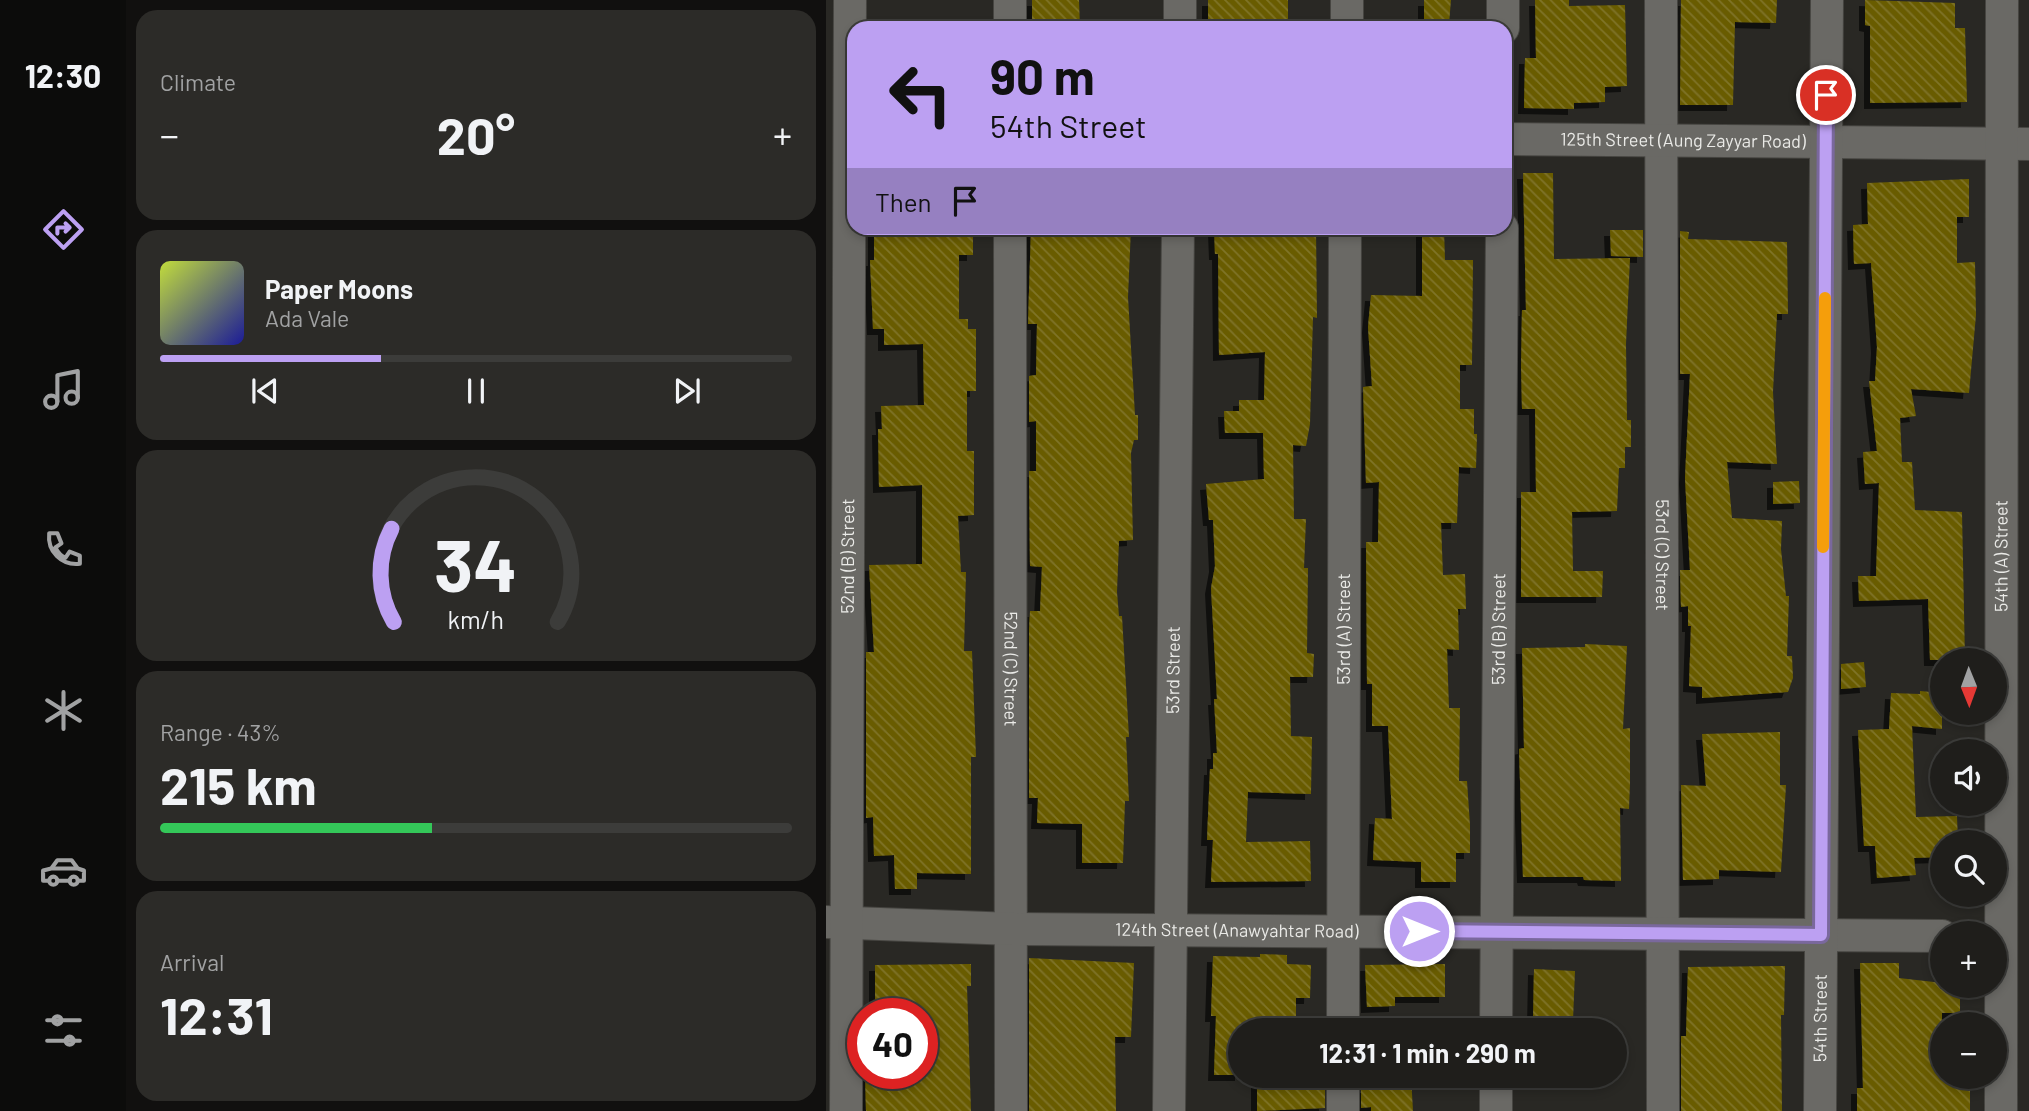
<!DOCTYPE html>
<html lang="en">
<head>
<meta charset="utf-8">
<style>
	:root { --surface:#1f1e1b; --page:#2c2b28; --text:#f1f3f6; --muted:#a1a2a3; --line:#3c3c3a; --accent:#bca0f2 }
	body { margin:0; font-family:Barlow,sans-serif; background:var(--page); color:var(--text); height:100vh; display:flex; flex-direction:column; font-size:26px; white-space:nowrap }
	* { box-sizing:border-box; margin:0 }
	p { font-size:23px; color:var(--muted) }
	.icon { flex:none; width:38px; height:38px; fill:none; stroke:currentColor; stroke-width:2; stroke-linecap:round; stroke-linejoin:round }
	.map { position:relative; flex:1; overflow:hidden }
	.sheet { display:flex; flex-direction:column; gap:10px; padding:10px; background:#11100f; width:700px }
	.sheet>* { flex:none }
	.hud { position:absolute; left:21px; top:21px; width:665px; height:214px; border-radius:21px; box-shadow:0 4px 10px #0003,0 0 0 2px var(--line); background:#bca0f2; color:#111; overflow:hidden }
	.needle { width:46px; rotate:179deg }
	.controls { position:absolute; left:1104px; top:648px; display:grid; gap:14px }
	.controls a { display:grid; place-items:center; width:77px; height:77px; border-radius:50%; background:var(--surface); box-shadow:0 4px 10px #0003,0 0 0 2px var(--line); font-size:35px }
	.speed { position:absolute; left:21px; top:998px; display:flex; gap:14px; font-size:35px; font-weight:700; text-align:center }
	.speed>* { display:grid; place-content:center; width:91px; height:91px; border-radius:50%; background:var(--surface); box-shadow:0 4px 10px #0003,0 0 0 2px var(--line); line-height:1 }
	.speed .limit { border:10px solid #d22; background:#fff; color:#111 }
	.pin { position:absolute; display:grid; place-items:center; width:60px; height:60px; color:#fff; margin:-30px; border:4px solid #fff; border-radius:50%; box-shadow:0 2px 7px #0007 }
	.me { position:absolute; width:77px; margin:-38px; rotate:90deg; stroke-linejoin:round; filter:drop-shadow(0 0 5px #0008) }
	.turn { display:flex; align-items:center; gap:24px; height:147px; padding:0 28px; font-size:32px }
	.turn .icon { width:91px; height:91px; stroke-width:2.5 }
	.turn b { display:block; font-size:49px; line-height:60px }
	.then { display:flex; align-items:center; height:66px; padding:0 28px; background:#0003; gap:14px; font-size:26px }
	.big { font-size:52px; font-weight:700; line-height:1.1 }
	.sheet .widget { flex:1; display:flex; flex-direction:column; justify-content:center; gap:10px; min-width:0; padding:0 24px; border-radius:21px; background:var(--page) }
	.sheet .dial { align-items:center; gap:0 }
	.dial svg { height:182px; overflow:visible; fill:none; stroke:var(--line); stroke-width:7; stroke-linecap:round; text-anchor:middle }
	.dial text { fill:var(--text); stroke:none }
	.song { display:flex; align-items:center; gap:21px }
	.cover { width:84px; height:84px; border-radius:10px; background:linear-gradient(135deg,hsl(70 70% 55%),hsl(240 70% 35%)) }
	.played { height:7px; border-radius:4px; background:linear-gradient(90deg,var(--accent) 35%,var(--line) 35%) }
	.keys { display:flex; justify-content:space-around; direction:ltr }
	.heat { display:flex; justify-content:space-between; align-items:center; font-size:38px; direction:ltr }
	.charge { height:10px; border-radius:5px; background:linear-gradient(90deg,#34c759 43%,var(--line) 0) }
	.trip { position:absolute; left:402px; top:1018px; width:399px; height:70px; border-radius:35px; background:var(--surface); box-shadow:0 4px 10px #0003,0 0 0 2px var(--line); font-weight:700; line-height:70px; text-align:center }
	main { display:flex; flex:1; min-height:0 }
	.dock { display:flex; flex-direction:column; width:126px; justify-content:space-around; align-items:center; background:#0c0c0b; color:var(--muted) }
	.dock .icon { width:49px; height:49px }
	.dock .current { color:var(--accent) }
	.dock b { font-size:32px; color:var(--text) }
	.map>svg:first-child { display:block }
	.building { fill:url(#building-back-hatch); filter:url(#shadow) }
	.lines { fill:none; stroke-linecap:round; stroke-linejoin:round }
	.minor-casing { stroke:#464541; stroke-width:34 }
	.minor { stroke:#6a6965; stroke-width:32 }
	.route-casing { stroke:#7a689d; stroke-width:18 }
	.route { stroke:#bca0f2; stroke-width:12 }
	.slow { stroke:#f59e0b; stroke-width:12 }
	.labels { text-anchor:middle; stroke-width:7; stroke-linejoin:round; paint-order:stroke }
	.street-label { font-size:18px; fill:#eaeae7; stroke:#292824 }
</style>
</head>
<body>
<main>
<nav class="dock">
<b>12:30</b>
<svg class="icon current" aria-label="directions" viewBox="0 0 24 24"><path d="M12 3l9 9-9 9-9-9zM9 14v-3h6M13 9l2 2-2 2"/></svg>
<svg class="icon" aria-label="music" viewBox="0 0 24 24"><path d="M9 18V5l10-2v13"/><circle cx="6" cy="18" r="3"/><circle cx="16" cy="16" r="3"/></svg>
<svg class="icon" aria-label="phone" viewBox="0 0 24 24"><path d="M5 4h4l2 5-3 2q2 4 5 5l2-3 5 2v4C11 20 4 13 5 4z"/></svg>
<svg class="icon" aria-label="climate" viewBox="0 0 24 24"><path d="M12 3v18M4 7l16 10M4 17L20 7"/></svg>
<svg class="icon" aria-label="car" viewBox="0 0 24 24"><path d="M5 17H2v-5l4-1 3-4h7l3 4 3 1v5h-3M9 17h6M6 11h13"/><circle cx="7" cy="17" r="2"/><circle cx="17" cy="17" r="2"/></svg>
<svg class="icon" aria-label="filters" viewBox="0 0 24 24"><path d="M4 7h16M4 17h16"/><circle cx="9" cy="7" r="2"/><circle cx="15" cy="17" r="2"/></svg>
</nav>
<section class="sheet">
<div class="widget"><p>Climate</p>
<div class="heat"><a>−</a><b class="big">20°</b><a>+</a></div>
</div>
<div class="widget">
<div class="song"><i class="cover"></i><div><b>Paper Moons</b><p>Ada Vale</p></div></div>
<div class="played"></div>
<div class="keys"><svg class="icon" aria-label="previous" viewBox="0 0 24 24"><path d="M18 5L8 12l10 7zM5 5v14"/></svg><svg class="icon" aria-label="pause" viewBox="0 0 24 24"><path d="M8 5v14M16 5v14"/></svg><svg class="icon" aria-label="next" viewBox="0 0 24 24"><path d="M6 5l10 7-10 7zM19 5v14"/></svg></div>
</div>
<div class="widget dial"><svg viewBox="0 0 100 80">
<path d="M14 69A42 42 0 1 1 86 69"/>
<path d="M14 69A42 42 0 0 1 13 28" stroke="#bca0f2"/>
<text x="50" y="56" font-size="32" font-weight="700">34</text>
<text x="50" y="72" font-size="11">km/h</text>
</svg></div>
<div class="widget"><p>Range · 43%</p><b class="big">215 km</b><div class="charge"></div></div>
<div class="widget"><p>Arrival</p><b class="big">12:31</b></div>
</section>
<div class="map">
<svg width="1203" height="1111" viewBox="0 0 1203 1111">
	<defs>
		<pattern id="building-back-hatch" width="6" height="6" patternUnits="userSpaceOnUse" patternTransform="scale(1.75)"><rect width="6" height="6" fill="#695c03"/><path d="M-1 5l2 2M0 0l6 6M5-1l2 2" fill="none" stroke="#7f7428"/></pattern>
		<filter id="shadow"><feDropShadow dx="-6" dy="6" stdDeviation="0" flood-color="#0009"/></filter>
	</defs>
	<rect width="100%" height="100%" fill="#292824"/>
	<g class="building">
		<polygon points="206,0 253,0 254,28 206,28"/>
		<polygon points="382,0 462,0 462,20 382,22"/>
		<polygon points="598,0 625,0 623,24 598,22"/>
		<polygon points="709,0 743,0 743,6 799,5 801,86 779,87 779,102 748,103 748,109 698,108 699,58 710,58"/>
		<polygon points="855,0 951,0 950,23 909,22 907,105 854,105"/>
		<polygon points="1039,0 1129,3 1129,28 1139,28 1141,102 1044,103 1044,26 1039,25"/>
		<polygon points="697,173 727,173 728,259 804,258 800,344 801,420 805,420 805,447 799,447 799,468 793,468 791,511 746,512 747,571 777,571 776,597 695,597 695,492 710,492 709,409 696,409 695,366 696,310 700,310"/>
		<polygon points="1143,179 1143,217 1131,217 1131,263 1149,262 1150,315 1143,393 1085,389 1090,416 1074,418 1076,462 1086,462 1089,510 1136,512 1139,660 1104,660 1102,599 1033,601 1032,576 1050,576 1053,483 1039,484 1037,452 1051,451 1043,381 1049,381 1051,347 1045,263 1028,264 1027,225 1042,224 1041,183"/>
		<polygon points="48,228 147,228 147,255 133,255 133,319 142,319 142,329 150,329 150,391 141,391 141,451 148,451 148,515 132,516 135,572 140,572 138,651 146,651 150,757 145,757 145,874 91,873 91,889 69,889 68,855 48,856 47,817 40,818 40,652 48,652 43,565 96,564 96,485 53,487 52,429 56,429 55,406 98,405 97,344 58,345 58,329 47,329 44,260 48,260"/>
		<polygon points="205,228 305,228 302,297 309,415 312,415 312,440 308,440 305,453 307,540 293,541 291,592 293,616 296,616 303,737 300,737 303,801 299,801 297,863 256,863 256,824 211,823 212,798 203,798 203,629 204,611 214,611 216,567 204,566 203,471 210,471 210,421 203,422 203,376 210,375 211,324 202,324"/>
		<polygon points="388,228 490,228 491,318 487,317 484,424 480,446 467,445 468,519 480,519 478,568 482,568 481,653 488,654 487,677 464,677 465,736 486,737 485,794 422,792 420,842 484,841 485,881 385,882 387,840 381,840 384,769 387,769 387,753 391,753 388,699 391,699 385,588 389,566 387,520 383,520 380,484 438,479 437,433 399,433 398,411 413,411 413,400 438,400 439,352 393,355 392,254 389,254"/>
		<polygon points="596,228 618,228 619,260 647,260 646,365 634,365 634,409 648,409 648,434 651,434 650,468 633,467 631,523 615,523 617,575 639,574 640,609 632,609 633,650 621,649 623,708 634,708 633,781 641,781 644,825 644,853 630,853 630,882 595,882 595,862 547,860 549,818 566,819 562,726 546,726 546,684 541,684 540,542 552,542 553,482 540,483 537,387 546,386 542,327 545,295 596,296"/>
		<polygon points="784,230 817,230 817,257 785,256"/>
		<polygon points="854,231 863,232 862,239 961,242 962,314 951,314 947,392 951,464 901,462 906,518 956,521 955,549 960,596 963,596 961,656 966,656 967,678 962,692 876,698 876,687 863,686 865,626 862,626 862,606 855,607 854,570 864,570 859,478 864,374 854,374"/>
		<polygon points="973,481 974,503 947,504 947,482"/>
		<polygon points="759,644 801,646 797,729 804,728 804,784 803,809 794,808 795,881 758,880 757,877 697,877 693,749 698,748 696,648 759,647"/>
		<polygon points="1038,662 1040,687 1015,689 1015,664"/>
		<polygon points="1094,691 1116,693 1116,729 1086,726 1090,817 1131,816 1132,842 1116,842 1116,857 1088,858 1090,875 1051,878 1049,846 1038,846 1032,730 1063,729 1065,693 1094,694"/>
		<polygon points="954,732 954,785 960,785 955,872 893,870 893,879 857,880 855,785 880,786 876,734"/>
		<polygon points="434,954 461,955 461,964 485,965 484,998 470,998 470,1028 415,1029 415,1075 388,1075 390,1016 385,1016 387,956 434,957"/>
		<polygon points="203,958 308,963 305,1037 289,1037 290,1111 203,1111"/>
		<polygon points="1034,963 1073,963 1073,978 1134,985 1134,1013 1116,1013 1116,1076 1136,1076 1136,1087 1144,1087 1144,1111 1031,1111 1031,1088 1037,1088"/>
		<polygon points="145,964 145,986 141,986 145,1111 40,1111 39,1073 96,1073 96,1013 49,1013 49,965"/>
		<polygon points="619,964 619,997 569,997 569,1006 541,1007 539,965"/>
		<polygon points="959,966 958,1015 955,1015 956,1111 855,1111 855,1036 860,1036 862,967"/>
		<polygon points="708,969 749,971 747,1021 707,1020"/>
		<polygon points="431,1076 476,1076 479,1086 499,1086 499,1108 431,1111"/>
		<polygon points="550,1076 585,1076 587,1111 545,1111 545,1107 535,1108 535,1087 546,1087"/>
	</g>
	<g class="lines">
		<defs>
			<g id="minor">
				<polyline points="184,0 184,28"/>
				<path id="s1" d="M835,0L837,1111"/>
				<polyline points="354,28 354,0"/>
				<polyline points="521,28 521,0"/>
				<polyline points="677,28 677,0"/>
				<path id="s2" d="M679,139L1203,144"/>
				<path id="s3" d="M184,228L185,1111"/>
				<path id="s4" d="M0,922L187,929L1116,936"/>
				<path id="s5" d="M517,1031L519,228"/>
				<path id="s6" d="M670,1031L676,228"/>
				<polyline points="517,1076 517,1111"/>
				<polyline points="670,1076 670,1111"/>
				<path id="s7" d="M20,1111L24,0"/>
				<path id="s8" d="M343,1111L352,228"/>
				<path id="s9" d="M994,1111L1001,0"/>
				<path id="s10" d="M1175,1111L1176,0"/>
			</g>
		</defs>
		<use href="#minor" class="minor-casing"/>
		<use href="#minor" class="minor"/>
	</g>
	<g class="lines">
		<defs>
			<polyline id="route" points="593,931 995,935 1000,95"/>
		</defs>
		<use href="#route" class="route-casing"/>
		<use href="#route" class="route"/>
		<polyline class="slow" points="997,547 999,298"/>
	</g>
	<g class="labels">
		<g class="street-label">
			<text dy="6" stroke="none"><textPath href="#s2" startOffset="178">125th Street (Aung Zayyar Road)</textPath></text>
			<text dy="6" stroke="none"><textPath href="#s7" startOffset="555">52nd (B) Street</textPath></text>
			<text dy="6" stroke="none"><textPath href="#s1" startOffset="555">53rd (C) Street</textPath></text>
			<text dy="6" stroke="none"><textPath href="#s10" startOffset="555">54th (A) Street</textPath></text>
			<text dy="6" stroke="none"><textPath href="#s5" startOffset="402">53rd (A) Street</textPath></text>
			<text dy="6" stroke="none"><textPath href="#s6" startOffset="402">53rd (B) Street</textPath></text>
			<text dy="6" stroke="none"><textPath href="#s3" startOffset="441">52nd (C) Street</textPath></text>
			<text dy="6" stroke="none"><textPath href="#s8" startOffset="441">53rd Street</textPath></text>
			<text dy="6" stroke="none"><textPath href="#s4" startOffset="411">124th Street (Anawyahtar Road)</textPath></text>
			<text dy="6" stroke="none"><textPath href="#s9" startOffset="93">54th Street</textPath></text>
		</g>
	</g>
</svg>
<div class="controls">
<a><svg class="needle" viewBox="-14 -14 28 28"><path d="M0-13l5 13h-10z" fill="#e53935"/><path d="M0 13l5-13h-10z" fill="#a1a2a3"/></svg></a>
<a><svg class="icon" aria-label="sound" viewBox="0 0 24 24"><path d="M4 9h4l5-4v14l-5-4H4zM17 9q2 3 0 6"/></svg></a>
<a><svg class="icon" aria-label="search" viewBox="0 0 24 24"><circle cx="10" cy="10" r="6"/><path d="M15 15l6 6"/></svg></a>
<a>+</a>
<a>−</a>
</div>
<div class="speed"><div class="limit">40</div></div>
<div class="pin" style="left:1000px;top:95px;background:#d93025"><svg class="icon" aria-label="arrive" viewBox="0 0 24 24"><path d="M6 21V4h12l-3 4 3 4H6"/></svg></div>
<svg class="me" style="left:593px;top:931px" viewBox="-20 -20 40 40"><circle r="17" fill="#bca0f2" stroke="#fff" stroke-width="3"/><path d="M0-11L8 9 0 5-8 9z" fill="#fff"/></svg>
<div class="trip">12:31 · 1 min · 290 m</div>
<div class="hud">
<div class="turn"><svg class="icon" aria-label="left" viewBox="0 0 24 24"><path d="M17 20v-9H6M10 6l-5 5 5 5"/></svg><div><b>90 m</b>54th Street</div></div>
<div class="then">Then<svg class="icon" aria-label="arrive" viewBox="0 0 24 24"><path d="M6 21V4h12l-3 4 3 4H6"/></svg></div>
</div>
</div>
</main>
</body>
</html>
